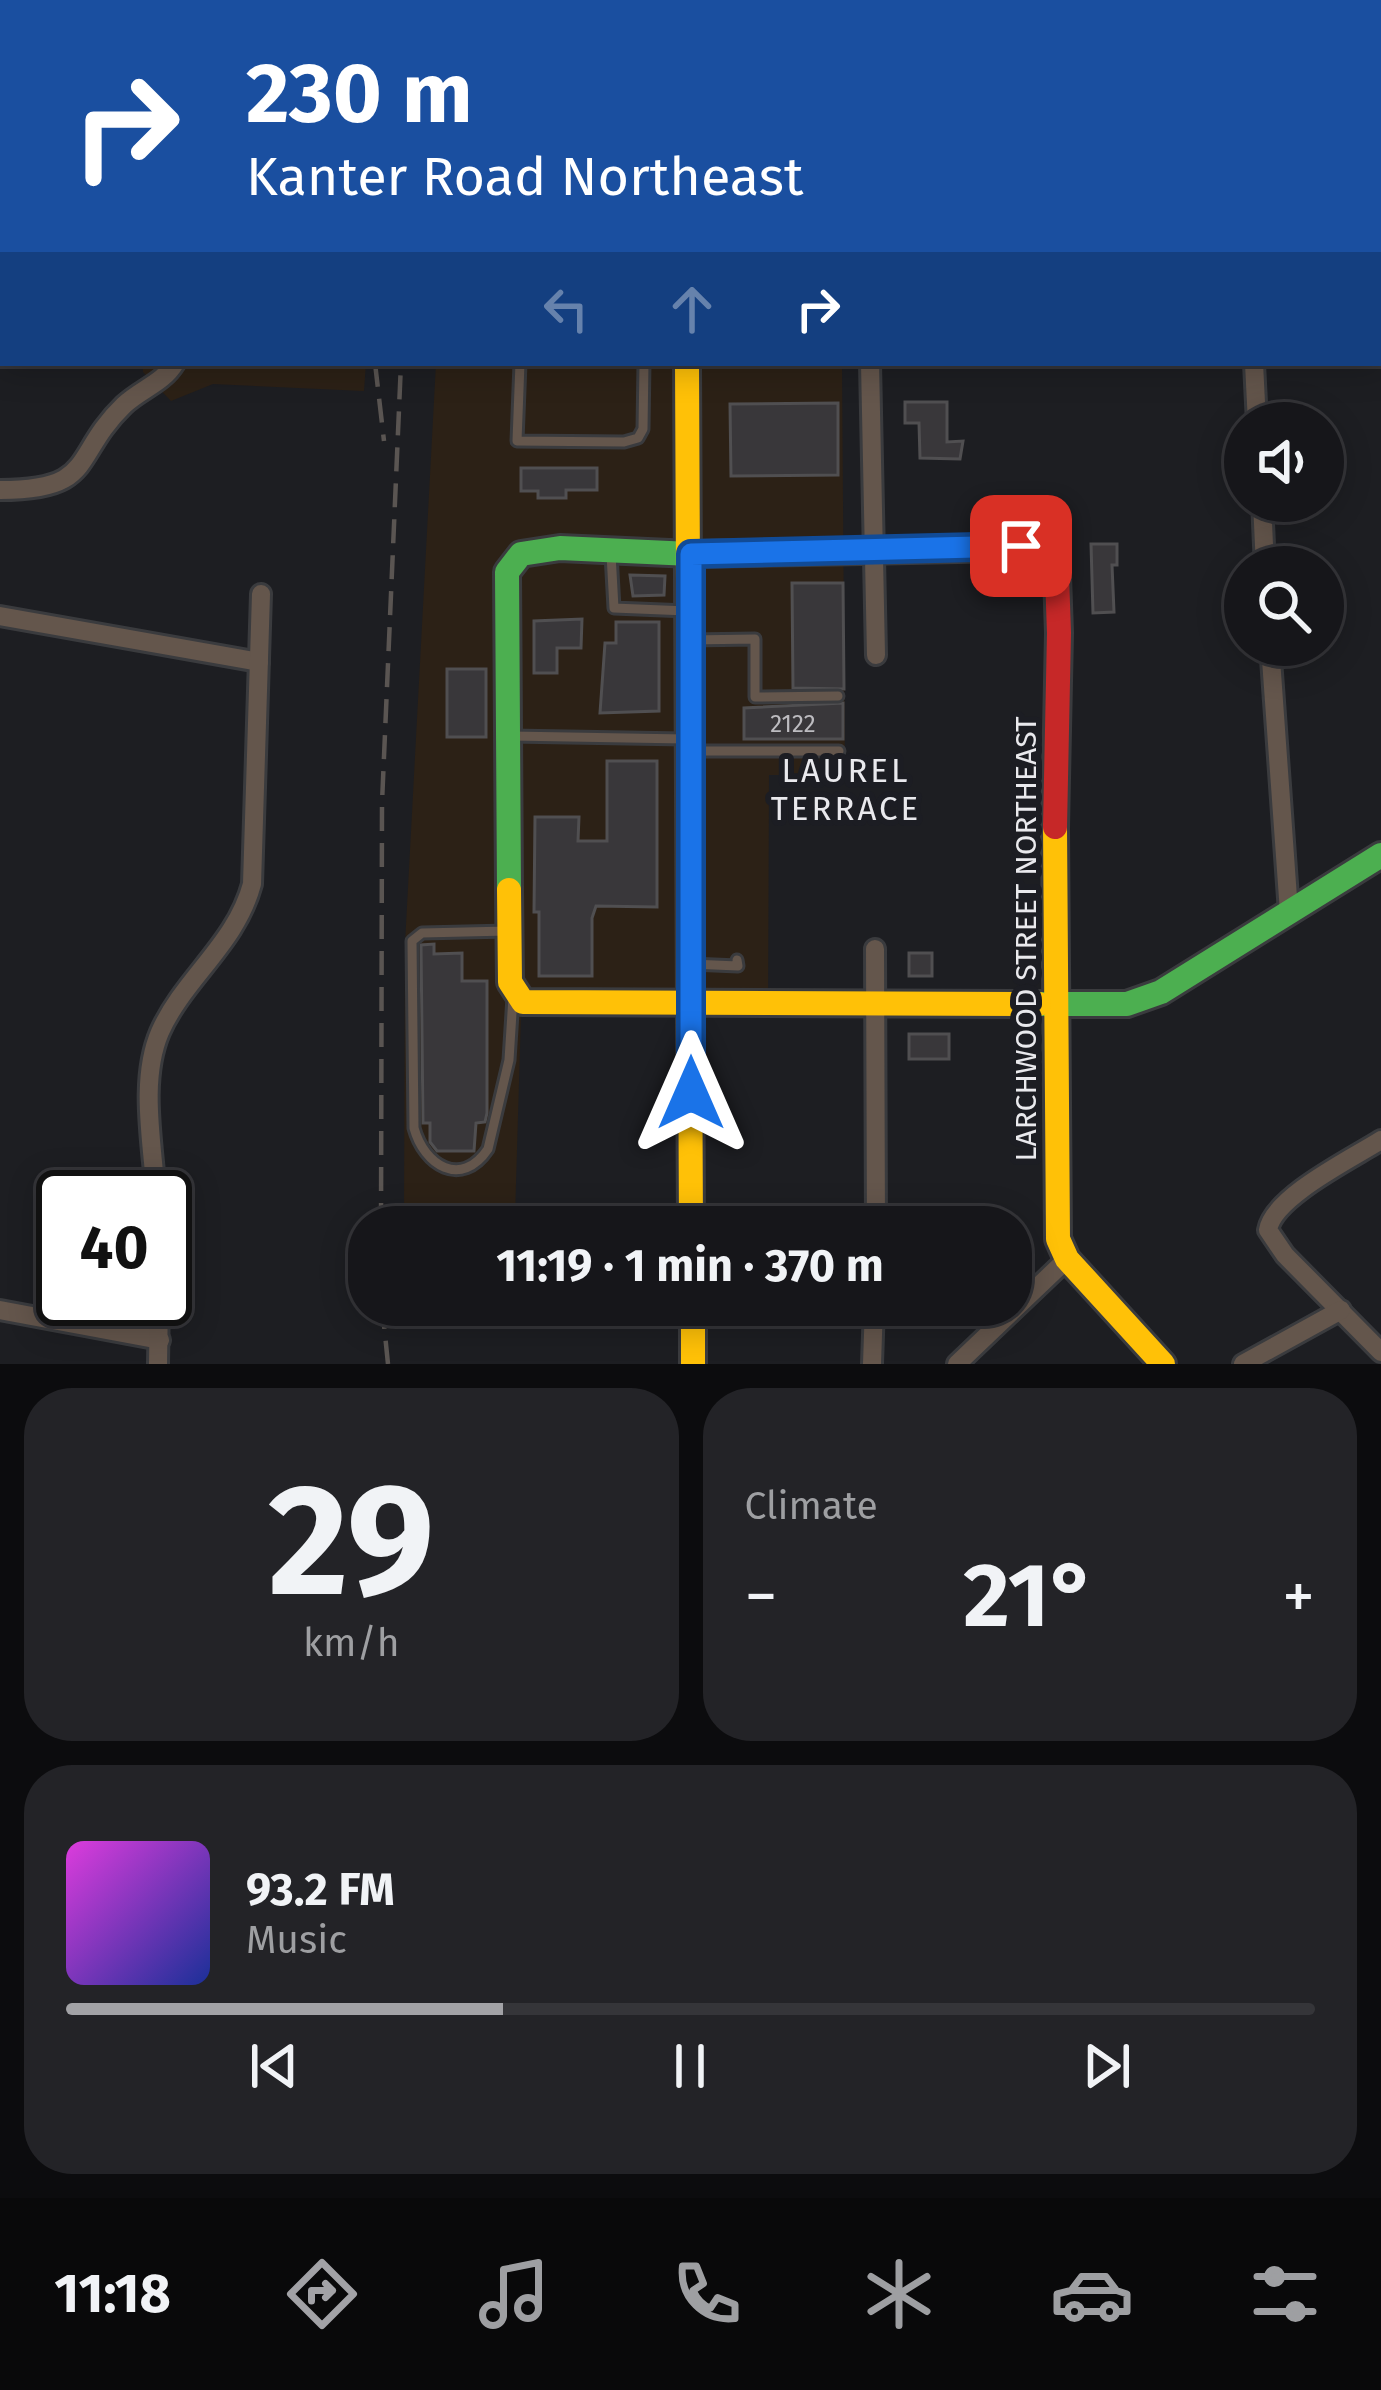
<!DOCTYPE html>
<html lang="en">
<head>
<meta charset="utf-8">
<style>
	:root { --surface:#16161a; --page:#232327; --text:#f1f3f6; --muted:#9e9fa2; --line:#353539; --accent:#a2a2a6 }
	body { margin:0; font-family:"Fira Sans",sans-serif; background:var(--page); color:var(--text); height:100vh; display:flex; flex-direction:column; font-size:45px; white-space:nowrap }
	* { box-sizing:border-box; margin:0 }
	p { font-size:39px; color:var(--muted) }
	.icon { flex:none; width:66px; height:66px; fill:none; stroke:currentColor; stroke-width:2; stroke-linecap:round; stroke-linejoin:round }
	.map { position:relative; height:1364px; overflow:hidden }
	.sheet { display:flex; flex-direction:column; gap:24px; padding:24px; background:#0c0c0e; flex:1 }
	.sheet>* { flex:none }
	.guide { position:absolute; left:0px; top:0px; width:1383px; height:366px; box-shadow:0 6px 30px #0003,0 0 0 3px var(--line); background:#1a4fa0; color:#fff; overflow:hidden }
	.buttons { position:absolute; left:1224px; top:402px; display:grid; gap:24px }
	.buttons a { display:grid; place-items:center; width:120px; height:120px; border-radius:50%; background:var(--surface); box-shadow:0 6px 30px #0003,0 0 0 3px var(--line); font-size:60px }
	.speed { position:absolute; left:36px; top:1170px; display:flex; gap:24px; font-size:60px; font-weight:700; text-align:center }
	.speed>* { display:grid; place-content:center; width:156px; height:156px; border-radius:50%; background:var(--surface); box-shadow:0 6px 30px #0003,0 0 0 3px var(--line); line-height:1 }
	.speed .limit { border:6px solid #111; border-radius:18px; background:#fff; color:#111 }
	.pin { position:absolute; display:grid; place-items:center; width:102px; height:102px; color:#fff; margin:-51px; border-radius:24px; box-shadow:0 6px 18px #0006 }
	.me { position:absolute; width:132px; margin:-66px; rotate:0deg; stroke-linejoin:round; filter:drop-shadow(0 0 9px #0008) }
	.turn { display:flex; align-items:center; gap:42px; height:252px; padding:0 48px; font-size:54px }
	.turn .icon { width:156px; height:156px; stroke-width:2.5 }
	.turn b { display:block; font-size:84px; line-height:102px }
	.lanes { display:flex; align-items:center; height:114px; padding:0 48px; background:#0003; justify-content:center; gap:60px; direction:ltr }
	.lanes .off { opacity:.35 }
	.big { font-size:90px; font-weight:700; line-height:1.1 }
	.sheet .card { flex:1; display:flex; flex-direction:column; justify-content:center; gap:18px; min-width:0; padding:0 42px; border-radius:48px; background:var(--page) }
	.sheet .dial { align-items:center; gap:0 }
	.dial b { font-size:156px; line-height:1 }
	.song { display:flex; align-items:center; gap:36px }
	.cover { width:144px; height:144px; border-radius:18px; background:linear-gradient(135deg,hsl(300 70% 55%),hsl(230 70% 35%)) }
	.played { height:12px; border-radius:6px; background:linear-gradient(90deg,var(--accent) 35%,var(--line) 35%) }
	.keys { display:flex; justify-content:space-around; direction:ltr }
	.heat { display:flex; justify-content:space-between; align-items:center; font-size:66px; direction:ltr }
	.sheet .tiles { flex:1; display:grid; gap:24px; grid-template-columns:1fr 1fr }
	.card:last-child { grid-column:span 2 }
	.trip { position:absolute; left:348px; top:1206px; width:684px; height:120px; border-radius:48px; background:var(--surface); box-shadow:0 6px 30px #0003,0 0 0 3px var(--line); font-weight:700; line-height:120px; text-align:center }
	.menu { display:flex; height:192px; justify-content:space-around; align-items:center; background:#09090a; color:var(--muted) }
	.menu .icon { width:84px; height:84px }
	.menu .selected { color:var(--accent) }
	.menu b { font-size:54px; color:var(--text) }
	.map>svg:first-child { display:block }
	.industrial { fill:#2c2116 }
	.building { fill:#39373a; stroke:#504f51; stroke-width:3 }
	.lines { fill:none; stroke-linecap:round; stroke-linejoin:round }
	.lane-casing { stroke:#3a3b3e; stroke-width:15 }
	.street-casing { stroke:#3a3b3e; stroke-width:24 }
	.fast-casing { stroke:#3a3b3e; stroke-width:30 }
	.slow-casing { stroke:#3a3b3e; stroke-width:30 }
	.jam-casing { stroke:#3a3b3e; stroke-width:30 }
	.lane { stroke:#64564c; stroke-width:9 }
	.street { stroke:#64564c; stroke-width:18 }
	.fast { stroke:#4caf50; stroke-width:24 }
	.slow { stroke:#ffc107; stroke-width:24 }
	.jam { stroke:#c62828; stroke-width:24 }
	.rail { stroke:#5a5552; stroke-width:4.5; stroke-dasharray:24 12; stroke-linecap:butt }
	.route-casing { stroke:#114b97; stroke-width:30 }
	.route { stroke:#1a73e8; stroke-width:21 }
	.labels { text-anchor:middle; stroke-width:12; stroke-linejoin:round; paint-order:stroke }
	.number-label { font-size:24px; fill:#bdbcc0 }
	.street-label { font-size:30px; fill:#e9e9ed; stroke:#1c1d23 }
	.neighbourhood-label { font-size:33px; letter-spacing:3px; fill:#e9e9ed; stroke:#1c1d23 }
</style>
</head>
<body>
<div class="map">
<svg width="1381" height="1364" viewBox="0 0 1381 1364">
	<rect width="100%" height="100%" fill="#1d1e22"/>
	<g class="industrial">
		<polygon points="462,0 1127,0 1127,3 461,3"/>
		<polygon points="143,363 366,363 364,391 213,384 171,401 143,372"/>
		<polygon points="436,363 842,363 845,775 769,775 768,1016 521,1015 515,1217 404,1216 405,944"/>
	</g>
	<g class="building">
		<polygon points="905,402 947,402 947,442 963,441 960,459 920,458 919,423 905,423"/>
		<polygon points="838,403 838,475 731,476 730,404"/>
		<polygon points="521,468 597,468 597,490 566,490 566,498 538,498 538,491 521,491"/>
		<polygon points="998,503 1025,504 1025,525 997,525"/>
		<polygon points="1091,544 1117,544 1117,565 1112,565 1114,612 1093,613"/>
		<polygon points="630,575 665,576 664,595 633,596"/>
		<polygon points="792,583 843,583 844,689 793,688"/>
		<polygon points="582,619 581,648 557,648 557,673 534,673 534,621"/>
		<polygon points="616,622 659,622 659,711 600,713 605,643 616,643"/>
		<rect x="447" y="669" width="39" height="68"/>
		<polygon points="843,703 843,739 744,739 744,708"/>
		<polygon points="607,761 657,761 657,907 596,906 592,918 592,976 539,976 539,912 534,912 535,817 579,817 578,841 607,841"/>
		<polygon points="434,944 434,954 462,953 462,981 487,981 487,1113 485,1122 476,1123 474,1151 437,1151 430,1142 430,1123 423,1123 421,945"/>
		<rect x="909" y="953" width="23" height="23"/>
		<rect x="909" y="1034" width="40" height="25"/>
	</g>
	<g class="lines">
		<defs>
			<g id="lane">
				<polyline points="858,3 858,0"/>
				<polyline points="931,3 932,0"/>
				<polyline points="520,363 517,441 624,442 638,438 643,429 644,363"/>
				<polyline points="611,554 614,608 687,611"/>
				<polyline points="690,640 755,639 755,697 838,696"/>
				<polyline points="511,736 685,739"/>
				<polyline points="691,751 839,751"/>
				<path d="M508,931L422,933L412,941L414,1128C424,1165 461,1189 488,1149L509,1060L513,997"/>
				<polyline points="691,964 738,966 737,960"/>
			</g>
			<g id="street">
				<polyline points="180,0 180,3"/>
				<polyline points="1232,0 1233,3"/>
				<polyline points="1380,82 1381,82"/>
				<polyline points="870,363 876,655"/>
				<polyline points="1254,363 1257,423"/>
				<path d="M0,490C97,490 71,456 124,405C141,389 163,383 175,363"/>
				<polyline points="1262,501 1265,567"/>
				<polyline points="0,616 259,662"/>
				<polyline points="1270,645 1289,912"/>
				<polyline points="875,949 876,1227"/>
				<path d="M1381,1140C1353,1158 1273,1197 1268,1230L1285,1255L1381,1352"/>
				<path d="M156,1197C153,1145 139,1081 160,1032C184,978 236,944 252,884L261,594"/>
				<polyline points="0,1310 160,1340"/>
				<polyline points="158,1364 159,1299"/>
				<polyline points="872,1364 874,1305"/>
				<polyline points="957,1364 1067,1259"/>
				<polyline points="1243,1364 1341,1310"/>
			</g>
			<g id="fast">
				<polyline points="509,890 507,572 521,554 560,548 691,554 862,551"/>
				<polyline points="1039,1004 1127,1004 1161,992 1381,855"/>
			</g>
			<g id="slow">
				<polyline points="712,0 712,3"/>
				<polyline points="687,363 691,1227"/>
				<polyline points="1055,827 1058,1239 1067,1259 1163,1364"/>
				<polyline points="509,890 510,982 523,1002 1039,1004"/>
				<polyline points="693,1305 693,1364"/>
			</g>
			<polyline id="jam" points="862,551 1056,547 1059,633 1055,827"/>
		</defs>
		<use href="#lane" class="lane-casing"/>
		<use href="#street" class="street-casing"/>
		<use href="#fast" class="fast-casing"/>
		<use href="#slow" class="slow-casing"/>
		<use href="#jam" class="jam-casing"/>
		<use href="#lane" class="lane"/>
		<use href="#street" class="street"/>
		<use href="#fast" class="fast"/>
		<use href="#slow" class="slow"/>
		<use href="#jam" class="jam"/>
		<g class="rail">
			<polyline points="412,3 412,0"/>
			<polyline points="375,363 384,441"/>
			<polyline points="381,1227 382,803 401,363"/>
			<polyline points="382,1305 388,1364"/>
		</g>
	</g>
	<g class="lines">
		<defs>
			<polyline id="route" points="691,1093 691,554 1021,546"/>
		</defs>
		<use href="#route" class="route-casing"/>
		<use href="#route" class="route"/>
	</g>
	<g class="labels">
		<g class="number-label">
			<text x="793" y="732">2122</text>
		</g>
		<g class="street-label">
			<text transform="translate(1026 939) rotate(-90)" y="10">LARCHWOOD STREET NORTHEAST</text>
		</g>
		<g class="neighbourhood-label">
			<text x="846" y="782">LAUREL<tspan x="846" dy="38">TERRACE</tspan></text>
		</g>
	</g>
</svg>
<div class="buttons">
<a><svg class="icon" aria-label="sound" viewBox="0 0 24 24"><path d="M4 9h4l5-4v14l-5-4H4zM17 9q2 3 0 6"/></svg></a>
<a><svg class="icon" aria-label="search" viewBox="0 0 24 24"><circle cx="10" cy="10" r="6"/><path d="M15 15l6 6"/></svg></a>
</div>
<div class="speed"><div class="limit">40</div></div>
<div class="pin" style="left:1021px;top:546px;background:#d93025"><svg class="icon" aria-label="arrive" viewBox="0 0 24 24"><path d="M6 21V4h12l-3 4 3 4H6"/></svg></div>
<svg class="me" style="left:691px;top:1093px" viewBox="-20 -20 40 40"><path d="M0-17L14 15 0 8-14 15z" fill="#1a73e8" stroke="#fff" stroke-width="4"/></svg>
<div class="trip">11:19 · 1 min · 370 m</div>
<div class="guide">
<div class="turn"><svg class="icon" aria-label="right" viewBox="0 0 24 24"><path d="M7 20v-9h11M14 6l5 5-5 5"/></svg><div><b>230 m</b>Kanter Road Northeast</div></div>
<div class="lanes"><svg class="icon off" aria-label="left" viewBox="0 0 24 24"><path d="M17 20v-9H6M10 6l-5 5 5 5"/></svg><svg class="icon off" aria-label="ahead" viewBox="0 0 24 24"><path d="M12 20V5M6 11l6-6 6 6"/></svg><svg class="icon" aria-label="right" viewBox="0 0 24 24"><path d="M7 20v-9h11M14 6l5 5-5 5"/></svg></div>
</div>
</div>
<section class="sheet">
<div class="tiles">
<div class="card dial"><b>29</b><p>km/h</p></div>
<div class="card"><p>Climate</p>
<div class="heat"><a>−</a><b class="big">21°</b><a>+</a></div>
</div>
<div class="card">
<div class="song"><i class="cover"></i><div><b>93.2 FM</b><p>Music</p></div></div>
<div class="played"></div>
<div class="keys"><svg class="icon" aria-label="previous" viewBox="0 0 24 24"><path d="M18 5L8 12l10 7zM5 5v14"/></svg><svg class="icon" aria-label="pause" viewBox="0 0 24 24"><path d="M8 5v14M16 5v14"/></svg><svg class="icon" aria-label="next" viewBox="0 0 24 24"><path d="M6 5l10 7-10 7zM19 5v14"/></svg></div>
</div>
</div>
</section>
<nav class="menu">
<b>11:18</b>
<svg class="icon selected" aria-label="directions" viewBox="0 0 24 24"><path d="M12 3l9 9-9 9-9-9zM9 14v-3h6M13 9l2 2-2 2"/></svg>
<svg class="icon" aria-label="music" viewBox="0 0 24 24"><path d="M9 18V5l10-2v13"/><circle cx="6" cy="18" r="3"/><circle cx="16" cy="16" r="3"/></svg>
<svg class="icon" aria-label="phone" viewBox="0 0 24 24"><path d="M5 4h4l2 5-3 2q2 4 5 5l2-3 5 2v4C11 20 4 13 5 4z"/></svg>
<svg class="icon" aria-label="climate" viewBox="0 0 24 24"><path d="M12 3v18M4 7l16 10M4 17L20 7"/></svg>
<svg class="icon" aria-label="car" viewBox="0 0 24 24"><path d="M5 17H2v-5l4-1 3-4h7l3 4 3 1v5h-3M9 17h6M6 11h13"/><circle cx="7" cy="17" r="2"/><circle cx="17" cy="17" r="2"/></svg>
<svg class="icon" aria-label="filters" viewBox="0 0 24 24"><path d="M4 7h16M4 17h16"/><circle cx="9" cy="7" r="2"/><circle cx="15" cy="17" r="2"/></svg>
</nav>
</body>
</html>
